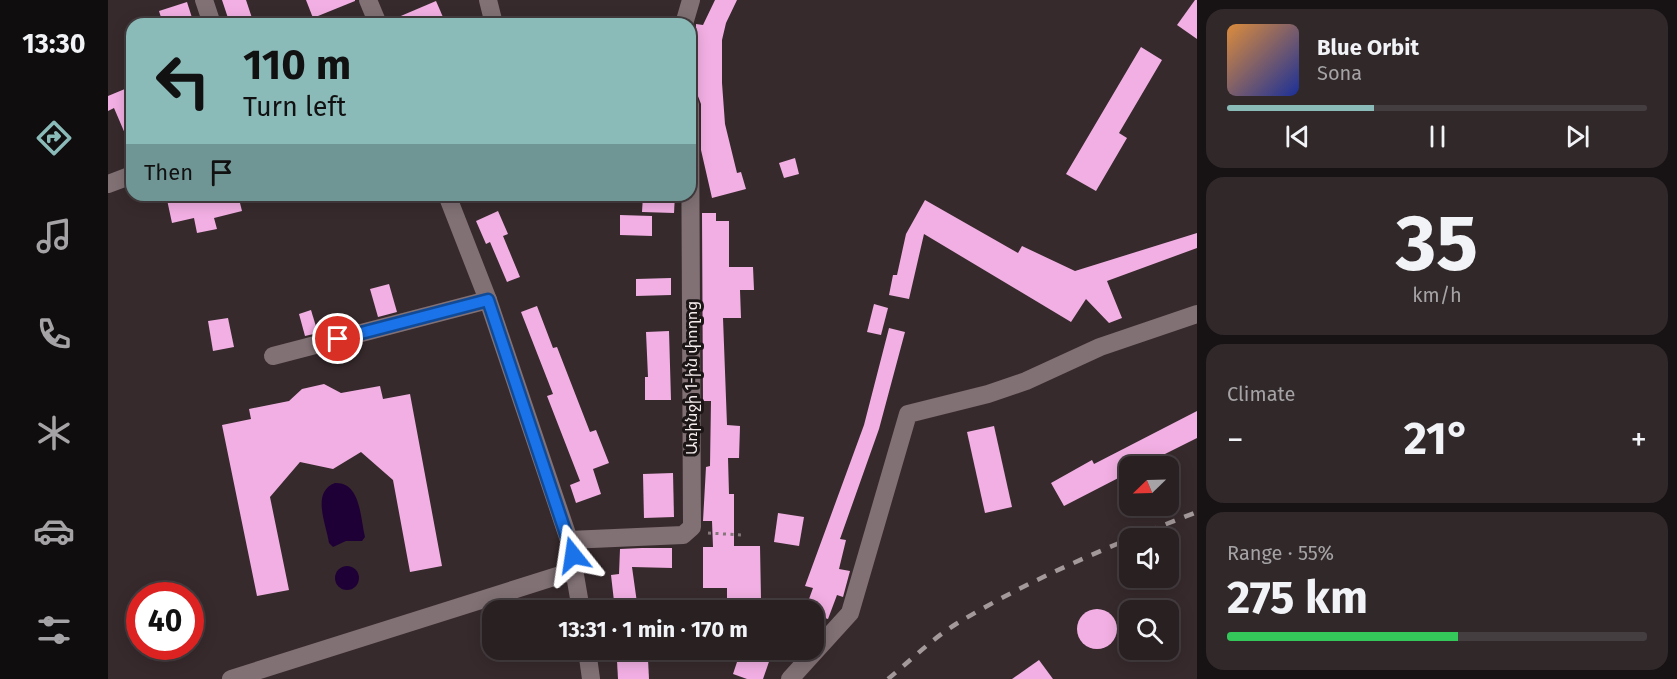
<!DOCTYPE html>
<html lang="en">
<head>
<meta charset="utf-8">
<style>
	:root { --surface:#292022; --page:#31282a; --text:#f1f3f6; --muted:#a5a3a5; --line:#453e40; --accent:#8bbbb9 }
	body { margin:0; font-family:"Fira Sans","Noto Sans Armenian",sans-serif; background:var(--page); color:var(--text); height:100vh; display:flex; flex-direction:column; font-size:22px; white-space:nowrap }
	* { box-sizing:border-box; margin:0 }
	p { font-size:20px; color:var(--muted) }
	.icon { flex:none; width:33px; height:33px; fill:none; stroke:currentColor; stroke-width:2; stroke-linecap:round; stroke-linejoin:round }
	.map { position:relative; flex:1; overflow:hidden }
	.panel { display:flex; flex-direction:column; gap:9px; padding:9px; background:#171213; width:480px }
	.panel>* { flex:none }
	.banner { position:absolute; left:18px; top:18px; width:570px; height:183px; border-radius:18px; box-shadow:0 3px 15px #0003,0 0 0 2px var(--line); background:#8bbbb9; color:#111; overflow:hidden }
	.needle { width:39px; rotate:247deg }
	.controls { position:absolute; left:1011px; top:456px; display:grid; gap:12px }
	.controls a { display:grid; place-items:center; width:60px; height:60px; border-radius:12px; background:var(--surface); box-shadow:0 3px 15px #0003,0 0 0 2px var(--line); font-size:30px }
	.speed { position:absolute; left:18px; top:582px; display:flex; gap:12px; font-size:30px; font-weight:700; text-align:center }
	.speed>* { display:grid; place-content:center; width:78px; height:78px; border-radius:50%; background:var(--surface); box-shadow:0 3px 15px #0003,0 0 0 2px var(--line); line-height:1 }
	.speed .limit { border:9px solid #d22; background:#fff; color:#111 }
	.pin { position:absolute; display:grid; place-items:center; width:51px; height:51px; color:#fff; margin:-26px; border:3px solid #fff; border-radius:50%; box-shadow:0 2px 6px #0007 }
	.me { position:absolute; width:66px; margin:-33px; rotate:345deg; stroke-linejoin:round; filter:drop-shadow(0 0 4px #0008) }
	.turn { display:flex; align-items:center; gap:21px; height:126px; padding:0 18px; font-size:27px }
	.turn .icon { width:78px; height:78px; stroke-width:2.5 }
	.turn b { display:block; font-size:42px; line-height:51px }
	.then { display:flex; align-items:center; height:57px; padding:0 18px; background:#0003; gap:12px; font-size:22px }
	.big { font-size:45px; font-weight:700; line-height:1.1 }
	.panel .tile { flex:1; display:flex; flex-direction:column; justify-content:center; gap:9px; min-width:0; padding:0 21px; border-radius:18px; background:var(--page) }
	.panel .dial { align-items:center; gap:0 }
	.dial b { font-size:78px; line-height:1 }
	.song { display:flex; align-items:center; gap:18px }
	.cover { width:72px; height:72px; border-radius:9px; background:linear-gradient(135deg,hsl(30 70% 55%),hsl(230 70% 35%)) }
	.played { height:6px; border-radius:3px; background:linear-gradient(90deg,var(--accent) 35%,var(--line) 35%) }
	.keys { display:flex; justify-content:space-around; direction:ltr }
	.heat { display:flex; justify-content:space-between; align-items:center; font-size:33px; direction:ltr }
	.charge { height:9px; border-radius:4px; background:linear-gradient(90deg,#34c759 55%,var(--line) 0) }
	.trip { position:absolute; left:374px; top:600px; width:342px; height:60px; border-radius:18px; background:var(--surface); box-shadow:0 3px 15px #0003,0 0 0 2px var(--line); font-weight:700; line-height:60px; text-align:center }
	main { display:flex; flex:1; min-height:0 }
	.dock { display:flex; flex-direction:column; width:108px; justify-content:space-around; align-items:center; background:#100d0e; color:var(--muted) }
	.dock .icon { width:42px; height:42px }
	.dock .selected { color:var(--accent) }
	.dock b { font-size:27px; color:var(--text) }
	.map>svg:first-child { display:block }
	.water { fill:#1f0036 }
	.building { fill:#f2afe3 }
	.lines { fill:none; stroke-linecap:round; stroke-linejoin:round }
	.path { stroke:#83777a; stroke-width:3; stroke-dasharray:3 4.5; stroke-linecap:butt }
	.minor { stroke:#817175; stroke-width:18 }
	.rail { stroke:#a3989a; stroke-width:4.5; stroke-dasharray:10 10; stroke-linecap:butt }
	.route-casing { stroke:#114b97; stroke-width:15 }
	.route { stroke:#1a73e8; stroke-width:10 }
	.labels { text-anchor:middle; stroke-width:6; stroke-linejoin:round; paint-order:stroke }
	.street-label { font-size:16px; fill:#f5ecee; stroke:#1b1516 }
</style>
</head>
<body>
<main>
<nav class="dock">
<b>13:30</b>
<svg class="icon selected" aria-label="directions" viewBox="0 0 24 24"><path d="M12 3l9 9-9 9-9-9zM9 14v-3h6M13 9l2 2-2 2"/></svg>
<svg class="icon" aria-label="music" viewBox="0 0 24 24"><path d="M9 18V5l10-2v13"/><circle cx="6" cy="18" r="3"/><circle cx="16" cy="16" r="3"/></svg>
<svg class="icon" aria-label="phone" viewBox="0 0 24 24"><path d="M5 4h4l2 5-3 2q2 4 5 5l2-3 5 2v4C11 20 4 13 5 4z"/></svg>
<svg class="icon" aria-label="climate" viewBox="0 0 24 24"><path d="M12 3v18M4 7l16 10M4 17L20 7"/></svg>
<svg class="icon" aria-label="car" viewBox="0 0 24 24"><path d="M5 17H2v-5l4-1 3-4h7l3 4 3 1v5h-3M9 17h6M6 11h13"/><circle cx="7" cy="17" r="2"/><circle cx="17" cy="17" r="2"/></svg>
<svg class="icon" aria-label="filters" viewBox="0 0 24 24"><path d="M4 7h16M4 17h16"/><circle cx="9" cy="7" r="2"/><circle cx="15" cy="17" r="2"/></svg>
</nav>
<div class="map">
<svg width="1089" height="679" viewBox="0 0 1089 679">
	<rect width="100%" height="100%" fill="#372a2d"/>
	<g class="water">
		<path d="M227,483C253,482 252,517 257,537L254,541H238L225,547L221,543C218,523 203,492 227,483Z"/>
		<circle cx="239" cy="578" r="12"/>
	</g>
	<g class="building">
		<polygon points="114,0 138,0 146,24 122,24"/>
		<polygon points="198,0 247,0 247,1 205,18"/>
		<polygon points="607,0 629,0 618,23 614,40 614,83 617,124 629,173 633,172 638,189 604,198 593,150 593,104 588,91 588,24 595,25"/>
		<polygon points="1087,0 1089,0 1089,39 1069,25"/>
		<polygon points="328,1 338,24 281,24 281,21"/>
		<polygon points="79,2 86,24 55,24 51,11"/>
		<polygon points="1033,47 1054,60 1011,133 1019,138 988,191 958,174"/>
		<polygon points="24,86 24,150 6,108 0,111 0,96"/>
		<polygon points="687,158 691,174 676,178 671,163"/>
		<polygon points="58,195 130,195 134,211 106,218 109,229 89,233 86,218 64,223"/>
		<polygon points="535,195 567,195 566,213 534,212"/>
		<polygon points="817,200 910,253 914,246 967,271 1089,233 1089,248 999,281 1014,318 1001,323 978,299 963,322 816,234 801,299 781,295 785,275 789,275 798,234"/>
		<polygon points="390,211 400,234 395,236 412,277 399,282 382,242 378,244 368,221"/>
		<polygon points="594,213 608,213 608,221 621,221 621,267 645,267 646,290 632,290 633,318 615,318 619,425 632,426 631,458 620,458 621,494 626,494 626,546 652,546 653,600 619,600 619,588 595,588 595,547 605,547 604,521 595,521 598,467 602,466 603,401 595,401"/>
		<polygon points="512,215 544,216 544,236 512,235"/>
		<polygon points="563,278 563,295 528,296 528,279"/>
		<polygon points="281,284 289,312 270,317 262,289"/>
		<polygon points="766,304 780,308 773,335 759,332"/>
		<polygon points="429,306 445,348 449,347 482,432 488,430 501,463 485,469 493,494 468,503 462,485 472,481 439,396 445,394 413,312"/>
		<polygon points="203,310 210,333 197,336 191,314"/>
		<polygon points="120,318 126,347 105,351 100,321"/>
		<polygon points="781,328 797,332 771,429 732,539 738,540 731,569 742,571 735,597 729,595 720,619 705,614 705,610 697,610 705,588 697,586 756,425"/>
		<polygon points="561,331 563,400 537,400 537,377 540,377 538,332"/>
		<polygon points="216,384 233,393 272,386 275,399 302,394 334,566 302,572 285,480 253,452 225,469 192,462 162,497 181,590 149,596 114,425 143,419 141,409 181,401 194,389"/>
		<polygon points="1089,411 1089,438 1033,466 1022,466 1022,472 956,506 943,483 984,460 986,464"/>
		<polygon points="886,426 904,507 877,513 859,432"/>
		<polygon points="565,473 566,517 536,518 535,474"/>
		<polygon points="670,513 696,517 691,546 666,542"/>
		<polygon points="534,548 564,548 564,568 524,567 530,610 507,610 503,575 511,574 512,549"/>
		<circle cx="989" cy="629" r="20"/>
		<polygon points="633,650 663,656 655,679 639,679 625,674"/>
		<polygon points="540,659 541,679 510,679 509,661"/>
		<polygon points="931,660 945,679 904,679"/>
	</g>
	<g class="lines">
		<polyline class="path" points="600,533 634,535"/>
		<g class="minor">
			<polyline points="96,0 104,24"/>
			<polyline points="260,0 270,24"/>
			<polyline points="380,0 386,24"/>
			<polyline points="576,24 583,0"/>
			<polyline points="0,184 24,175"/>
			<polyline points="339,195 380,300 461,540 473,610"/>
			<polyline points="165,356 380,300"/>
			<polyline points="461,540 575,535 584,527 582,104"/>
			<polyline points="479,650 483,679"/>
			<polyline points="123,679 468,570"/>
			<polyline points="682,679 742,613 800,414 880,394 918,381 992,347 1089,314"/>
		</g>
		<path class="rail" d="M780,679C802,661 824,639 848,624C924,578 1006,544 1089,512"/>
	</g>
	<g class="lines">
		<defs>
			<polyline id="route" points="230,339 380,300 465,555"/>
		</defs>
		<use href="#route" class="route-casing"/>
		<use href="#route" class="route"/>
	</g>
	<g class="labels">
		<g class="street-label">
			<text transform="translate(583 378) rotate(-90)" y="6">Առինջի 1-ին փողոց</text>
		</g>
	</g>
</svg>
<div class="controls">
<a><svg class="needle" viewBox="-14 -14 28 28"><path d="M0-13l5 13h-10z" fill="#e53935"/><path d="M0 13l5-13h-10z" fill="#a5a3a5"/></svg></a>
<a><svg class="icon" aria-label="sound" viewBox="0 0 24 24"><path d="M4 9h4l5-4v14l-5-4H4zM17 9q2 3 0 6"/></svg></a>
<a><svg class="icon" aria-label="search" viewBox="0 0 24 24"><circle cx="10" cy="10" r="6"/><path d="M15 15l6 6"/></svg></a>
</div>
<div class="speed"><div class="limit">40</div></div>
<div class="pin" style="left:230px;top:339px;background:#d93025"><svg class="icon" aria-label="arrive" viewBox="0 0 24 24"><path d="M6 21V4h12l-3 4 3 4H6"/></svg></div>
<svg class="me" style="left:465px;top:555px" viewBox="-20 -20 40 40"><path d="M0-17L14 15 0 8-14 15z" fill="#1a73e8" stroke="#fff" stroke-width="4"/></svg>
<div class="trip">13:31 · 1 min · 170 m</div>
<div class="banner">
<div class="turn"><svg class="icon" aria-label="left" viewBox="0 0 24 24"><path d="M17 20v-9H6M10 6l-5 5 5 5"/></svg><div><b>110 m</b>Turn left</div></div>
<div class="then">Then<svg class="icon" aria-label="arrive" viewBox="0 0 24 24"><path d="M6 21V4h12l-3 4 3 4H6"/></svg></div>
</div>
</div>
<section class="panel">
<div class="tile">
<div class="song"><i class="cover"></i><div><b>Blue Orbit</b><p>Sona</p></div></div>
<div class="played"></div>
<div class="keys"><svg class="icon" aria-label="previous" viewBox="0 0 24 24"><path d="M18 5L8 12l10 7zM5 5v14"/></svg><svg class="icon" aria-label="pause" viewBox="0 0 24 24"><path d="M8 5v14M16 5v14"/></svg><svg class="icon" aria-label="next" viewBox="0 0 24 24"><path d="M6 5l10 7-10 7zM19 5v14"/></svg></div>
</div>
<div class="tile dial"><b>35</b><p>km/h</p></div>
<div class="tile"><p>Climate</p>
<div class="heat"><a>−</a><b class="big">21°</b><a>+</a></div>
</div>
<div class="tile"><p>Range · 55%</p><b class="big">275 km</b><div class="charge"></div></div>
</section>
</main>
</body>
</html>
